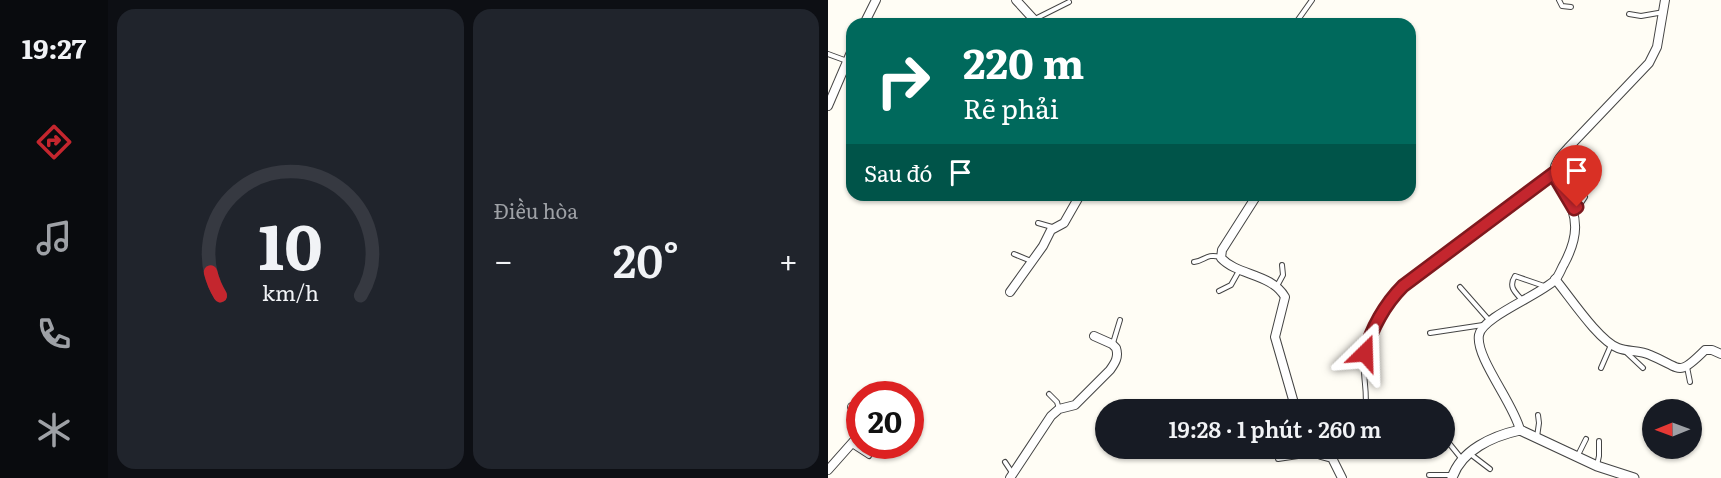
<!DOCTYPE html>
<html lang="vi">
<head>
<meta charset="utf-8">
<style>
	:root { --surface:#171b24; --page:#20242c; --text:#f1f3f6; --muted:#9ea1a6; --line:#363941; --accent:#c4262e }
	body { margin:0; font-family:Literata,serif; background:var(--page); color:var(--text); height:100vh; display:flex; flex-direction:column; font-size:22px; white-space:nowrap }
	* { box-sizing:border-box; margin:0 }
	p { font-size:20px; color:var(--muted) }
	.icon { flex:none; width:33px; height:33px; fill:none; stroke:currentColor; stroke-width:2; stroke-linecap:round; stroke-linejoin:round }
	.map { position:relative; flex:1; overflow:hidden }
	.side { display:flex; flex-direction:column; gap:9px; padding:9px; background:#0d0f14; width:720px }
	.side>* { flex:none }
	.banner { position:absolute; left:18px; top:18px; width:570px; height:183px; border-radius:18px; box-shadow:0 2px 4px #0004; background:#00695c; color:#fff; overflow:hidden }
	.needle { width:39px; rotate:269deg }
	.buttons { position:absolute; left:814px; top:399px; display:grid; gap:12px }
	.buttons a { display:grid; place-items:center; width:60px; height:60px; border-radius:50%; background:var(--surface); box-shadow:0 2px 4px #0004; font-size:30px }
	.speed { position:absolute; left:18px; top:381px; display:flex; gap:12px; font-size:30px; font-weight:700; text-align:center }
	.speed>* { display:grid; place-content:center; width:78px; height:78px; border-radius:50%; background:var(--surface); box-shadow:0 2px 4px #0004; line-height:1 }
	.speed .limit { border:9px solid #d22; background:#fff; color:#111 }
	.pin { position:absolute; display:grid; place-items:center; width:51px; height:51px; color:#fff; margin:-62px -26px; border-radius:50% 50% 50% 0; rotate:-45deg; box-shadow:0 0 6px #0007 }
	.pin .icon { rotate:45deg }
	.me { position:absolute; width:66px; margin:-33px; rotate:22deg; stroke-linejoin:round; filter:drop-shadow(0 0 4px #0008) }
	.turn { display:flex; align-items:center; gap:21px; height:126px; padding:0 18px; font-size:27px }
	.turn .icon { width:78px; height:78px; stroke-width:2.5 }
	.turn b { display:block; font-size:42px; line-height:51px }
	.then { display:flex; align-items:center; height:57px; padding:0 18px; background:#0003; gap:12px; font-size:22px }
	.big { font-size:45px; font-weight:600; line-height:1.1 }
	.side .tile { flex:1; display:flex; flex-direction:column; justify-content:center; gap:9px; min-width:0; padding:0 21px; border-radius:18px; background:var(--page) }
	.side .dial { align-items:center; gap:0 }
	.dial svg { height:156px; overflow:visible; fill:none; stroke:var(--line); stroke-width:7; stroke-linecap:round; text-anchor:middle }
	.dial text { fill:var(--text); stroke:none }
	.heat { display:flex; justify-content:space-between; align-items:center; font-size:33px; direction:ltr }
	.side .tiles { flex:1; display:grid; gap:9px; grid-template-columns:repeat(2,1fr) }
	.trip { position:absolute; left:267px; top:399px; width:360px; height:60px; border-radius:30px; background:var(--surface); box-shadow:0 2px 4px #0004; font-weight:600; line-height:60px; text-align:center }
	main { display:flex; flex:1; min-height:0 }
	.tab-bar { display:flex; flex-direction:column; width:108px; justify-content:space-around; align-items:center; background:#090b0e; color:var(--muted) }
	.tab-bar .icon { width:42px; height:42px }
	.tab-bar .active { color:var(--accent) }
	.tab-bar b { font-size:27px; color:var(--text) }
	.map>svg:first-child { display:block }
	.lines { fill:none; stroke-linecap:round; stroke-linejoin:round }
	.service-casing { stroke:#444; stroke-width:6 }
	.minor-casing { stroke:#444; stroke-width:10 }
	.tertiary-casing { stroke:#444; stroke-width:11 }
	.service { stroke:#fff; stroke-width:4 }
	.minor { stroke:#fff; stroke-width:8 }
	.tertiary { stroke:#fff; stroke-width:9 }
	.route-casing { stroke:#7f191e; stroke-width:15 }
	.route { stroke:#c4262e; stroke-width:10 }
</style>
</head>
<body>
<main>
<nav class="tab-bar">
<b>19:27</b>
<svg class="icon active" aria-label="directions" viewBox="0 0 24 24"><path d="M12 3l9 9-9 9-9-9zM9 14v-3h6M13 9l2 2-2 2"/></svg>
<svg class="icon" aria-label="music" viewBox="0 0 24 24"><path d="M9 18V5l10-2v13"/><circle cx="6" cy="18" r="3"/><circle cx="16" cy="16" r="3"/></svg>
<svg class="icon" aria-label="phone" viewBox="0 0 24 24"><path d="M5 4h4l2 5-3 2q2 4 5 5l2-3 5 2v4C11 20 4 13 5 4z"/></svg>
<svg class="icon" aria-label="climate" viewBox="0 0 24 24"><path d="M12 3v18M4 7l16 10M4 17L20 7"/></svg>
</nav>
<section class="side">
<div class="tiles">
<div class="tile dial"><svg viewBox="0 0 100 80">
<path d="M14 69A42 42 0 1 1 86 69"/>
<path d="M14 69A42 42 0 0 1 9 57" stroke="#c4262e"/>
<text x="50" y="56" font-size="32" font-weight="700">10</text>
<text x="50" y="72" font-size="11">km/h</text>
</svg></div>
<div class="tile"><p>Điều hòa</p>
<div class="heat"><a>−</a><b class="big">20°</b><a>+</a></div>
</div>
</div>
</section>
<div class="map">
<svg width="893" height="478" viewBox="0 0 893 478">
	<rect width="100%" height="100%" fill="#fffdf5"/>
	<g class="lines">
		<defs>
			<g id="service">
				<polyline points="731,0 734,6 743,7"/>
				<polyline points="801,14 813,16 836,12"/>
				<polyline points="207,19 241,2"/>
				<polyline points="467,24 484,0"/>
				<polyline points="0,54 19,61"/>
				<polyline points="746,209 751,206 757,197"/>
				<polyline points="210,223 224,227"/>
				<polyline points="186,254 203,261"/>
				<path d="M366,262C377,261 378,253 392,257"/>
				<polyline points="449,286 455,275 454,265"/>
				<polyline points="632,287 661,320"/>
				<polyline points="391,291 403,285 412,269"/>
				<path d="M695,301C687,292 680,287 687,276L716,286"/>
				<polyline points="602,333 655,325"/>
				<polyline points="285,343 292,320"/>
				<polyline points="798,352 815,368"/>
				<polyline points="859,367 862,382"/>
				<polyline points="773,368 783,345"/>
				<polyline points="221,394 229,402 231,409"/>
				<path d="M537,410C540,394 535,379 536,363C538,332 560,299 583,279L725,173"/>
				<polyline points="616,437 633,458"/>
				<polyline points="709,437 711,423 710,415"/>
				<polyline points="24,445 41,456"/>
				<polyline points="641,453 662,469"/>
				<polyline points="504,457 512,448"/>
				<polyline points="749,457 758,439"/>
				<polyline points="450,459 490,453"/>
				<polyline points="177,462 185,474"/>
				<polyline points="769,465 771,456 771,441"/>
				<polyline points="601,475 624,475"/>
			</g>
			<g id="minor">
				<polyline points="188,0 210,24"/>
				<polyline points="36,24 48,0"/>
				<polyline points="0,106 24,50"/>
				<path d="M429,195L394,250L393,258C410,276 443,273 457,297L447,337L468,410"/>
				<path d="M727,279C742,297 770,340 790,348C800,352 812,350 822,355C854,368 849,378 877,350H884L893,354"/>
				<polyline points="182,292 215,246 223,230 236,223 252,195"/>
				<polyline points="24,407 32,404"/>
				<path d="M692,430C686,404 647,357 651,335C654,317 712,295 727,280C731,276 733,269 736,264C750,238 752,217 735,191C732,185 726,179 726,171C727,162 734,155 740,148L821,63L829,47L837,0"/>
				<polyline points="487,448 493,455 504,458 514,478"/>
				<polyline points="0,470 32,434"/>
				<path d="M182,478L223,416L231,409L247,405L282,370C287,363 291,357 288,348L284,344L266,336"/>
			</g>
			<path id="tertiary" d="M624,478C633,450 665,436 692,430L769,466L806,478"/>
		</defs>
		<use href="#service" class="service-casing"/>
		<use href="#minor" class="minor-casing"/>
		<use href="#tertiary" class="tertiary-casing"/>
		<use href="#service" class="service"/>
		<use href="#minor" class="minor"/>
		<use href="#tertiary" class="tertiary"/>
	</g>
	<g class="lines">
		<defs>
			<path id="route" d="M537,353C543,329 557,304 575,286L726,173L727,177L746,209L749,207"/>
		</defs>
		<use href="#route" class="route-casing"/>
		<use href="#route" class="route"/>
	</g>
</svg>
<div class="buttons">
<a><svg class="needle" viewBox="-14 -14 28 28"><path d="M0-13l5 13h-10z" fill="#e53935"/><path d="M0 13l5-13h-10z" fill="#9ea1a6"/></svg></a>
</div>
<div class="speed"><div class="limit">20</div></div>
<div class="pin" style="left:749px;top:207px;background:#d93025"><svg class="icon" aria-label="arrive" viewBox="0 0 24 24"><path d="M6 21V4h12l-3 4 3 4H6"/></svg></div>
<svg class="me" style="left:537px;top:353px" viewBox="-20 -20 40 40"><path d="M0-17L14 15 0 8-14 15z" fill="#c4262e" stroke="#fff" stroke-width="4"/></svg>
<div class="trip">19:28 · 1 phút · 260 m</div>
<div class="banner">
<div class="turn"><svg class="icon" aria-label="right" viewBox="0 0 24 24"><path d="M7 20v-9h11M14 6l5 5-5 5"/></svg><div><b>220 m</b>Rẽ phải</div></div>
<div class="then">Sau đó<svg class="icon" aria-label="arrive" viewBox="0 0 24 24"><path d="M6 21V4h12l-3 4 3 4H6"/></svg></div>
</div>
</div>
</main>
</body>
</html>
